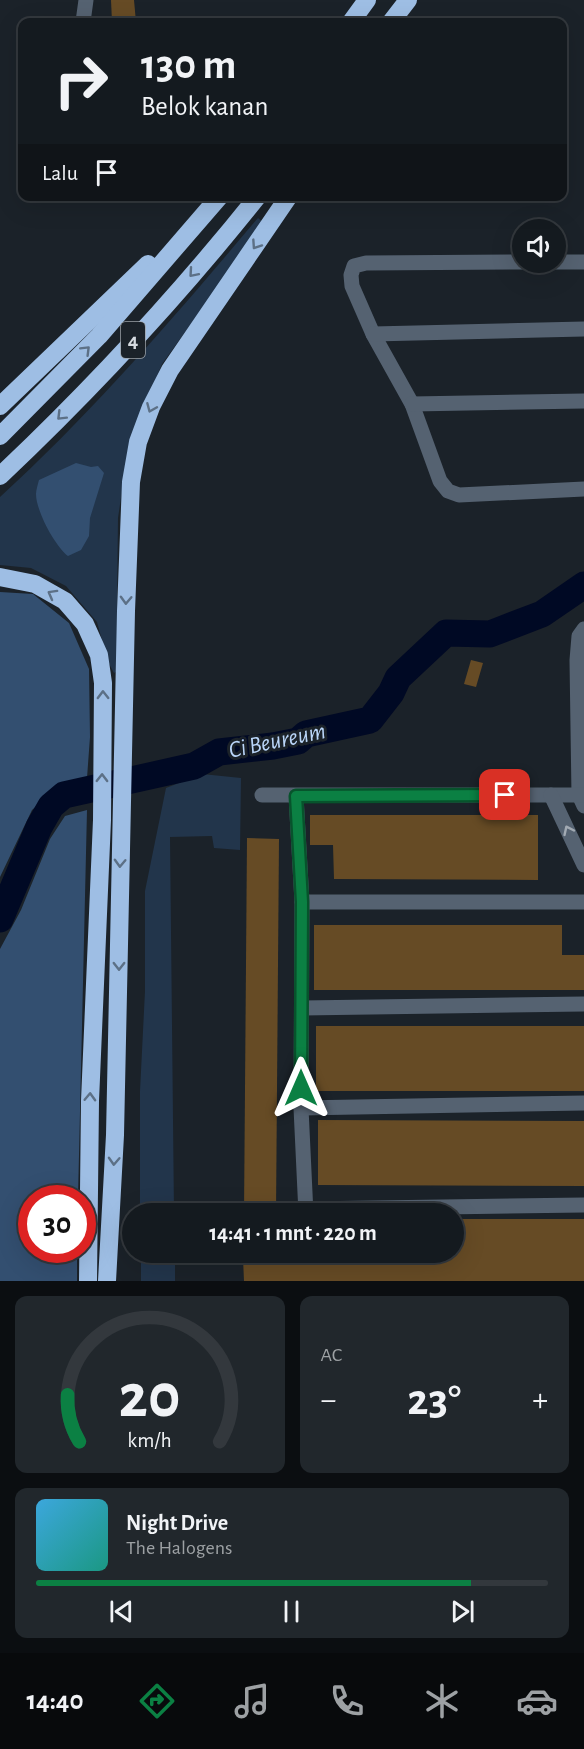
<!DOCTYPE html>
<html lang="id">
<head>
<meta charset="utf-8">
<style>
	:root { --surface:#141a1f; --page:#21272c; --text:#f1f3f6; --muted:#9da1a4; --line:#33383d; --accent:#0b8043 }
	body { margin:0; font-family:"Alegreya Sans",sans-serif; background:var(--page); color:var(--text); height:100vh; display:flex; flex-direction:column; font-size:22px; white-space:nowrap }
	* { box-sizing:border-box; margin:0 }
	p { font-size:20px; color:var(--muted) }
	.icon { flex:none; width:33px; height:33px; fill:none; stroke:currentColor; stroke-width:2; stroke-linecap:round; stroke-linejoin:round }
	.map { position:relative; height:1281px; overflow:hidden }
	.panel { display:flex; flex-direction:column; gap:15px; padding:15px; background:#0b0e11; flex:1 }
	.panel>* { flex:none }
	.hud { position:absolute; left:18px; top:18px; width:549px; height:183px; border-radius:12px; box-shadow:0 6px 24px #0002,0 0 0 2px var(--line); background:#141a1f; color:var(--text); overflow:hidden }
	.fabs { position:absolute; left:512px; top:219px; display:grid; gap:12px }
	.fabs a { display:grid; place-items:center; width:54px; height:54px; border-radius:50%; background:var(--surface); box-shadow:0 6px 24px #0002,0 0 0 2px var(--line); font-size:30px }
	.speed { position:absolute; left:18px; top:1185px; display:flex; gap:12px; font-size:30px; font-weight:700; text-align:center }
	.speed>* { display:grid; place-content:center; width:78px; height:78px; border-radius:50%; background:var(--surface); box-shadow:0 6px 24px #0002,0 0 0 2px var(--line); line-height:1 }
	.speed .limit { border:9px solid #d22; background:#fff; color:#111 }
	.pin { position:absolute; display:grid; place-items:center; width:51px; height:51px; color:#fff; margin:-26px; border-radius:12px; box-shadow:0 3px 9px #0006 }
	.me { position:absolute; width:66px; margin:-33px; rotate:0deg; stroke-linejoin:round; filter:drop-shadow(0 0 4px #0008) }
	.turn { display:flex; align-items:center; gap:21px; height:126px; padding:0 24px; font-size:27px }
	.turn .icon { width:78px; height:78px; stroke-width:2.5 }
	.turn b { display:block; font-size:42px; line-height:51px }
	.then { display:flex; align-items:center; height:57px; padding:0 24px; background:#0003; gap:12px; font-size:22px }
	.big { font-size:45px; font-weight:600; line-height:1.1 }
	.panel .widget { flex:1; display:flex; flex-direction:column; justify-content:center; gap:9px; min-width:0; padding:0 21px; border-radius:12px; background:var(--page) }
	.panel .dial { align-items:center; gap:0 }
	.dial svg { height:156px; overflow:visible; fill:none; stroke:var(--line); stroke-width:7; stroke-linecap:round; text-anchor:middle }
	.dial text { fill:var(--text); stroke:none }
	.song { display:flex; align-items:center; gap:18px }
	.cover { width:72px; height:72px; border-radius:9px; background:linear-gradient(135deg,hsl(200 70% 55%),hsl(170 70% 35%)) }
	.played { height:6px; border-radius:3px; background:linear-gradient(90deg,var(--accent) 85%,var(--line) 85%) }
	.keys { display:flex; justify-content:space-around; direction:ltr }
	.heat { display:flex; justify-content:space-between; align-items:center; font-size:33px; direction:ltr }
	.panel .tiles { flex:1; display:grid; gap:15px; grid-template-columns:1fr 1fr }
	.widget:last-child { grid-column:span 2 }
	.trip { position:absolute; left:122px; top:1203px; width:342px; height:60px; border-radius:30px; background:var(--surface); box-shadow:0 6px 24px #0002,0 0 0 2px var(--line); font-weight:600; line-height:60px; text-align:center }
	.tab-bar { display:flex; height:96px; justify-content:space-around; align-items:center; background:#080a0c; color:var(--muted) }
	.tab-bar .icon { width:42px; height:42px }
	.tab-bar .selected { color:var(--accent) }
	.tab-bar b { font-size:27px; color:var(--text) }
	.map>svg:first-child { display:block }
	.green { fill:#22354b }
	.forest { fill:#334f70 }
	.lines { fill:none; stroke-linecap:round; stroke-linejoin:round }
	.river { stroke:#000924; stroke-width:27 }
	.building { fill:#664b25 }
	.minor { stroke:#556271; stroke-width:15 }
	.highway { stroke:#9ebee4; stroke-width:18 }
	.oneway { stroke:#5c7086 }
	.oneway2 { stroke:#a2aab3 }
	.route-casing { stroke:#07532c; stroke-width:15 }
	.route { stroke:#0b8043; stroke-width:10 }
	.labels { text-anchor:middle; stroke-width:6; stroke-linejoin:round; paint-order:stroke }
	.shield { fill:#1b2229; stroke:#9da3a8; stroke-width:1.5 }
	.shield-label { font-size:21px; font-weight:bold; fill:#d5dadf }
	.water-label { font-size:24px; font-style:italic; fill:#bad6f9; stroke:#1b2229 }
</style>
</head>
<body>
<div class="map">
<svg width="584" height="1281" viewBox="0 0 584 1281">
	<rect width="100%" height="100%" fill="#1b2229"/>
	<g class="green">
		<path d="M258,218L265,224L237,260L162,364L129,444L118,518L117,606L120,670L114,673L108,662L97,622L66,586L31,568L0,565V497C94,411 176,315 258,218Z"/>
		<polygon points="202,774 241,778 240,850 214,848 212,836 170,837 174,1213 140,1213 140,1091 145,991 145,891 166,788"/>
		<rect x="141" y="1253" width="34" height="28"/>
	</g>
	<g class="forest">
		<path d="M76,463L91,467L98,466L104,473L90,518L89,536L81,550L68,556C55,546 36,511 36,494C36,490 38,484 39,480Z"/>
		<polygon points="0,592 33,594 69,623 89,669 90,737 87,778 64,782 32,810 0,877"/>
		<polygon points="87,810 78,1198 32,1198 32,1250 77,1250 77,1281 0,1281 0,949 21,910 50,839 65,816"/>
	</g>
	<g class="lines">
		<polyline class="river" points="0,919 39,827 51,806 64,795 194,766 219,752 273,746 298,741 306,734 370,720 391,693 398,678 446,633 490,634 542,614 584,585"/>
	</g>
	<g class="building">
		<polygon points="111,0 134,0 136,22 112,22"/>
		<polygon points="471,660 483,663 476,687 464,684"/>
		<polygon points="310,815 538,815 538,880 334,879 333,845 310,845"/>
		<polygon points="247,838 279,839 276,1214 244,1214"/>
		<polygon points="314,925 562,925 562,955 584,955 584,990 314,990"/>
		<rect x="316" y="1026" width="268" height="65"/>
		<polygon points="318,1120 584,1121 584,1186 318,1185"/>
		<polygon points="453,1219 584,1219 584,1281 244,1281 243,1258 263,1258 263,1252 309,1252 309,1257 453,1254"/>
	</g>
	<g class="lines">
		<g class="minor">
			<polyline points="83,22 86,0"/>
			<polyline points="522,262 366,263 354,266 351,275 352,286 373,334 412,404 440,481 448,491 459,495 584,489"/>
			<polyline points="555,262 584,262"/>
			<polyline points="373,334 584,329"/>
			<polyline points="412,404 584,401"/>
			<polyline points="584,629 579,636 577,660 579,795 584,806"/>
			<polyline points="262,795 584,795"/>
			<polyline points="551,795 584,865"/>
			<polyline points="296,796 302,902 301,1108 306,1214"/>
			<polyline points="302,902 584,902"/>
			<polyline points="302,1008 584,1004"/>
			<polyline points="301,1108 584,1103"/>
			<polyline points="306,1209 584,1205"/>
		</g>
		<g class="highway">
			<polyline points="351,22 367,0"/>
			<polyline points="391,22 408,0"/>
			<polyline points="0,406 148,264"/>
			<polyline points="0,436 99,336 220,196"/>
			<path d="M0,476C92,389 179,295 258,196"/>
			<polyline points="0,577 35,584 65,601 85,624 99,655 103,683 102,820 90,1101 88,1281"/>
			<polyline points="107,1281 115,1135 126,611 131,482 138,442 151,407 170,370 289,196"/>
		</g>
	</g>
	<defs><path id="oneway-chevron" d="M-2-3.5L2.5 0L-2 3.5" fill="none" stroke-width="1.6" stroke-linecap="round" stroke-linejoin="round" transform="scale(1.5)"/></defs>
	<g class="oneway">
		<use href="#oneway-chevron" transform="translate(256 245) rotate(124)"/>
		<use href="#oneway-chevron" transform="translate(193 273) rotate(131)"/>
		<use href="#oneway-chevron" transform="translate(86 350) rotate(-45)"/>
		<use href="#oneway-chevron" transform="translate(151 408) rotate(113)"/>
		<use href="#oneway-chevron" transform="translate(61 416) rotate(135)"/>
		<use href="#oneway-chevron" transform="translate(52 594) rotate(-151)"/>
		<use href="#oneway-chevron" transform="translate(126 600) rotate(92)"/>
		<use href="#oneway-chevron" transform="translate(103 695) rotate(-91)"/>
		<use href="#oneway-chevron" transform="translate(102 778) rotate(-89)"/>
		<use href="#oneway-chevron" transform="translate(120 863) rotate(92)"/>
		<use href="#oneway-chevron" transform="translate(119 966) rotate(90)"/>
		<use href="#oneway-chevron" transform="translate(90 1097) rotate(-88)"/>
		<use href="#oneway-chevron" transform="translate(114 1161) rotate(93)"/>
	</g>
	<use class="oneway2" href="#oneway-chevron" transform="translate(568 830) rotate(-115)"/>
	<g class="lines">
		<defs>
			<polyline id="route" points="301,1088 302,902 296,796 505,795"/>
		</defs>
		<use href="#route" class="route-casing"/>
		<use href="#route" class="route"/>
	</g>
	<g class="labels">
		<rect class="shield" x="121" y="322" width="24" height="36" rx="4.5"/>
		<g class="shield-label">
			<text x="133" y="347">4</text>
		</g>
		<g class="water-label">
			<text transform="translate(277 740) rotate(-12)" y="8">Ci Beureum</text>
		</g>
	</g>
</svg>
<div class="fabs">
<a><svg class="icon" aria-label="sound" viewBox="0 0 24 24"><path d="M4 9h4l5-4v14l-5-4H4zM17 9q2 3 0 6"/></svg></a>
</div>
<div class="speed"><div class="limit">30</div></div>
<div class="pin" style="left:505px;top:795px;background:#d93025"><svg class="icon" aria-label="arrive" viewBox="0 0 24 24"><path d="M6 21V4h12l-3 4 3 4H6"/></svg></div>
<svg class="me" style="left:301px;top:1088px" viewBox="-20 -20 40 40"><path d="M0-17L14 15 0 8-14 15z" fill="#0b8043" stroke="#fff" stroke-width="4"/></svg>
<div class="trip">14:41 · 1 mnt · 220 m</div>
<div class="hud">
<div class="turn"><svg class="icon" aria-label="right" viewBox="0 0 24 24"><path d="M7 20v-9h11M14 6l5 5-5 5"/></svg><div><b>130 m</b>Belok kanan</div></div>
<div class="then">Lalu<svg class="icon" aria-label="arrive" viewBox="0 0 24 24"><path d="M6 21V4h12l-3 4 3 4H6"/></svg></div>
</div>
</div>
<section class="panel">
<div class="tiles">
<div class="widget dial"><svg viewBox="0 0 100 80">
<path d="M14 69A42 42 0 1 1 86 69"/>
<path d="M14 69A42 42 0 0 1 8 45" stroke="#0b8043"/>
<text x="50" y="56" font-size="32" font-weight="700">20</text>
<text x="50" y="72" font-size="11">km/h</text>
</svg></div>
<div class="widget"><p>AC</p>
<div class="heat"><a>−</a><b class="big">23°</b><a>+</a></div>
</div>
<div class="widget">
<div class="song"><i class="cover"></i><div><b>Night Drive</b><p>The Halogens</p></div></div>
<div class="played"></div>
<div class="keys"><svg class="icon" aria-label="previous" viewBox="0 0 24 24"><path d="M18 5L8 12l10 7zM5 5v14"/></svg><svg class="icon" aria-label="pause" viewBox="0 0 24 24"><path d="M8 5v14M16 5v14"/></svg><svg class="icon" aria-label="next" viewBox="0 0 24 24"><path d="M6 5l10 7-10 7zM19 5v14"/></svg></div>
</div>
</div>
</section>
<nav class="tab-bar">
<b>14:40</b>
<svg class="icon selected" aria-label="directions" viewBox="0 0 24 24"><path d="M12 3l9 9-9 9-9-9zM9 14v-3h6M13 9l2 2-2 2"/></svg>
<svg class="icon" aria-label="music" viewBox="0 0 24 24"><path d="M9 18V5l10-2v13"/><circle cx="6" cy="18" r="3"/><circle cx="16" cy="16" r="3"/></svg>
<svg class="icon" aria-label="phone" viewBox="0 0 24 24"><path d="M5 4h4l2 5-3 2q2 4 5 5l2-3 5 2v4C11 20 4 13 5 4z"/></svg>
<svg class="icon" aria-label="climate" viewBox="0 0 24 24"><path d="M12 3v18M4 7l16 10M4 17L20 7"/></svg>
<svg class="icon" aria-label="car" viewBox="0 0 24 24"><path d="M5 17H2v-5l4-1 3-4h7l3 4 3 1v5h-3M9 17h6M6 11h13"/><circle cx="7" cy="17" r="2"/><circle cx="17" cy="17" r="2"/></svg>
</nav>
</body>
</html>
